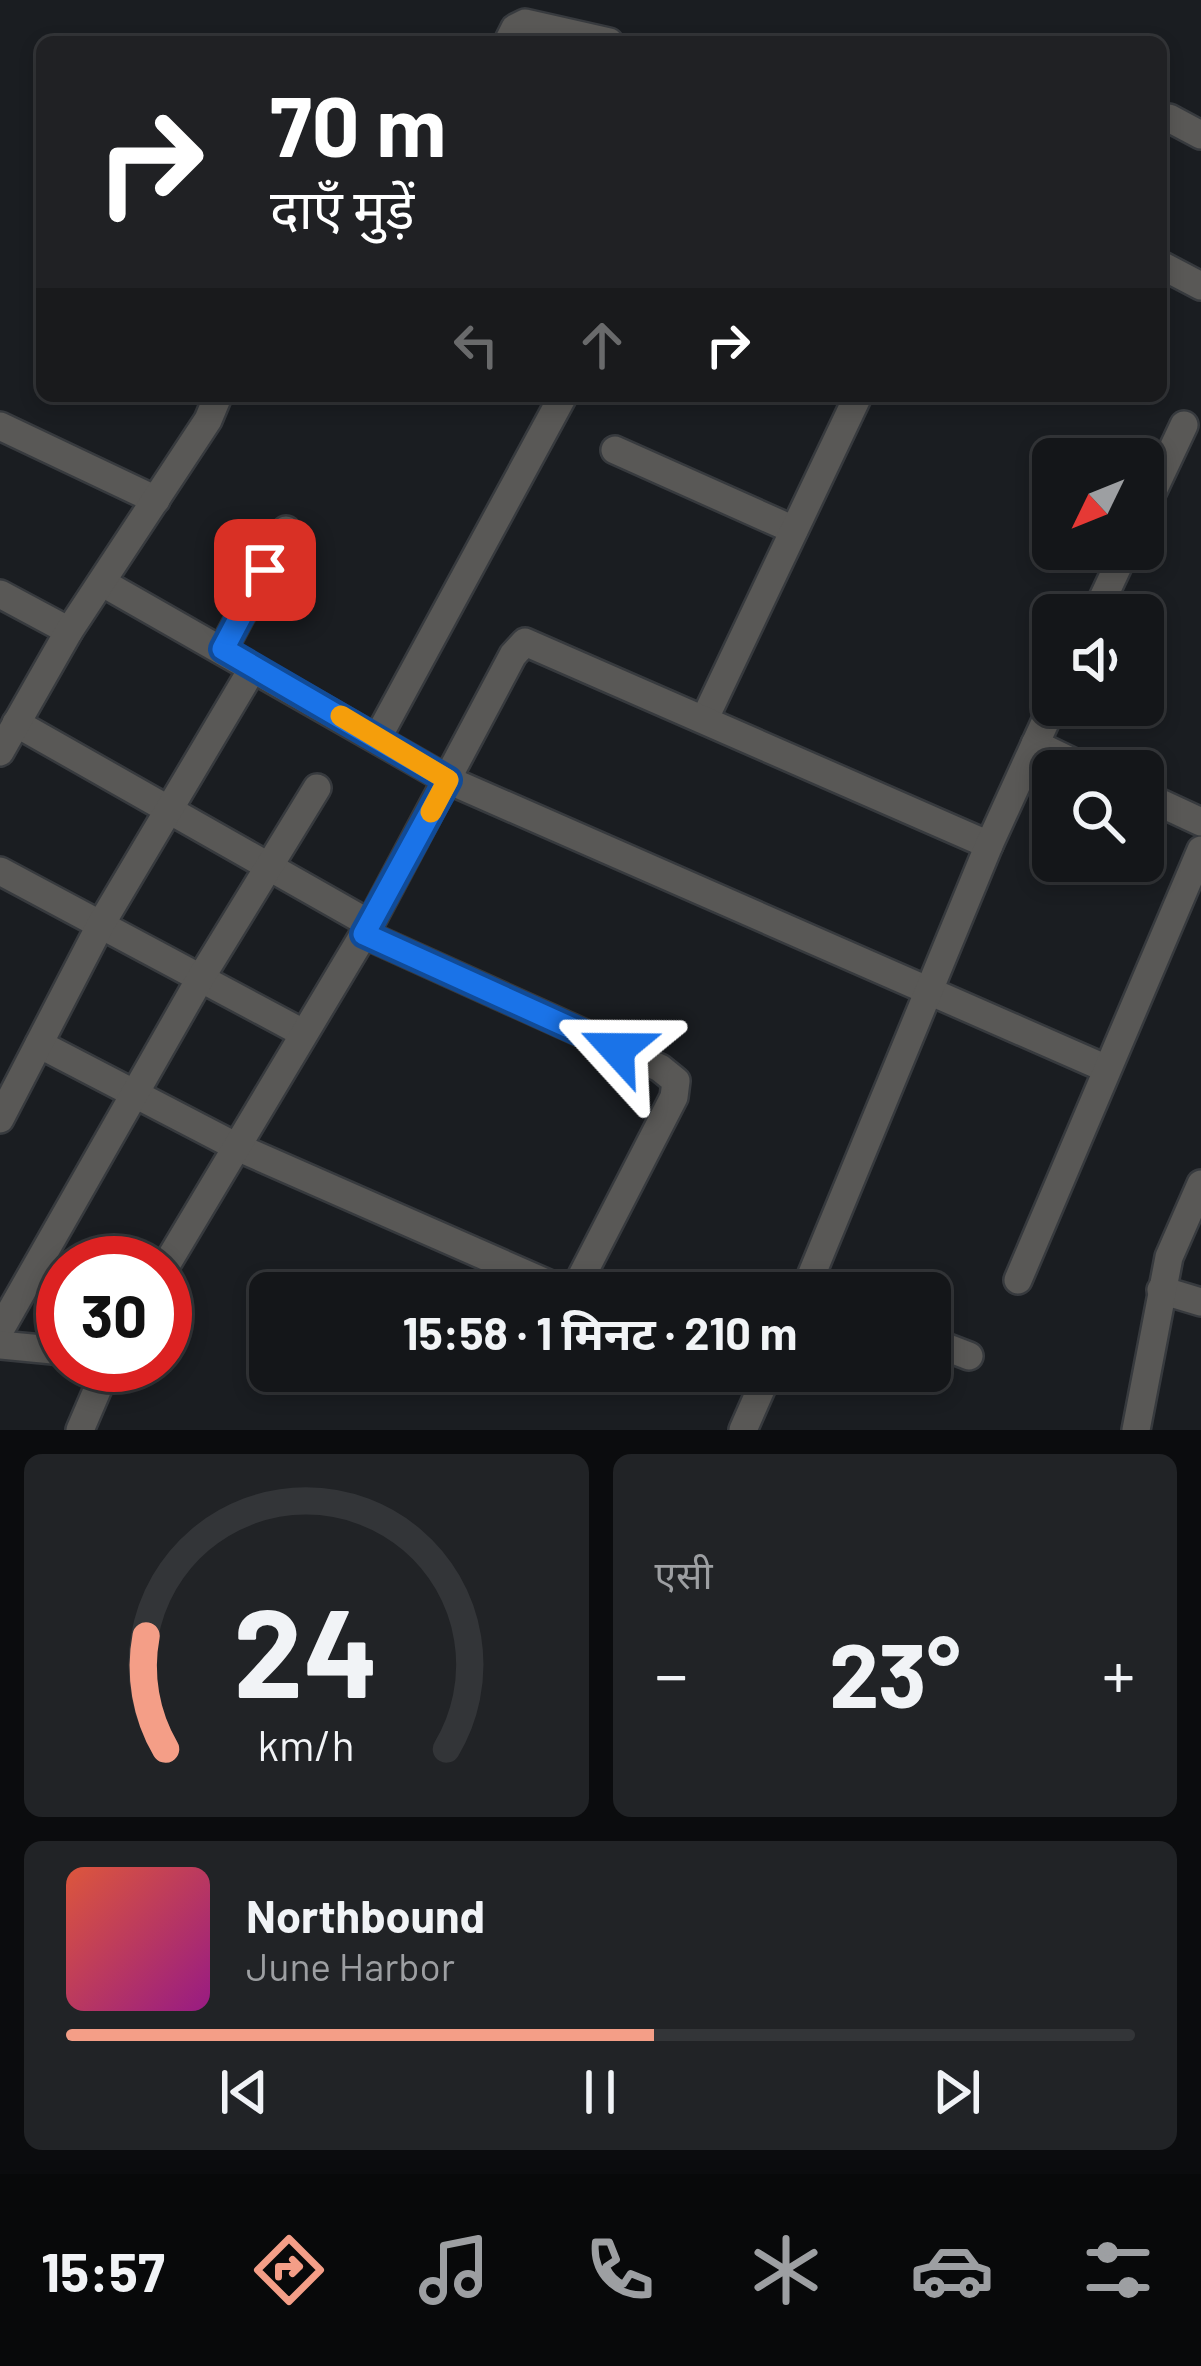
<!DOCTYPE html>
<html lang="hi">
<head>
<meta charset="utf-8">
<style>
	:root { --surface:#141619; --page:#212326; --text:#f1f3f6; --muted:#9d9fa2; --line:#333538; --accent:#f49e87 }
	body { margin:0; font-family:Barlow,"Noto Sans Devanagari",sans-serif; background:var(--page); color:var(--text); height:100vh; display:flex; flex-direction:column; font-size:45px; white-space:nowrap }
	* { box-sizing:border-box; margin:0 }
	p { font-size:39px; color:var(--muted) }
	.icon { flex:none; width:66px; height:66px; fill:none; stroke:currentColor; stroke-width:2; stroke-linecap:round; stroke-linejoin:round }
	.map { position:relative; height:1430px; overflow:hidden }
	.panel { display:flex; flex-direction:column; gap:24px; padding:24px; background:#0b0c0e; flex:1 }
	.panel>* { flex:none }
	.banner { position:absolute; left:36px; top:36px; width:1131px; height:366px; border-radius:18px; box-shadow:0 6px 18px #0003,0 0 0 3px var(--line); background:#202124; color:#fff; overflow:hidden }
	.needle { width:78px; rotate:227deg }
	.fabs { position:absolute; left:1032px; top:438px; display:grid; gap:24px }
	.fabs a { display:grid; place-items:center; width:132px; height:132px; border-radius:18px; background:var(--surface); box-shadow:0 6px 18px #0003,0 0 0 3px var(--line); font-size:60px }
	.speed { position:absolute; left:36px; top:1236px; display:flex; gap:24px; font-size:60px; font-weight:700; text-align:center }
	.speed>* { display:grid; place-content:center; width:156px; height:156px; border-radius:50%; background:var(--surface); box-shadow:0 6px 18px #0003,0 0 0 3px var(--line); line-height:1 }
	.speed .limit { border:18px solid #d22; background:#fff; color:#111 }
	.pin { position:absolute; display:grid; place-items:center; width:102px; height:102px; color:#fff; margin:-51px; border-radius:24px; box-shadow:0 6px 18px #0006 }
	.me { position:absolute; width:132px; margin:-66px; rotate:294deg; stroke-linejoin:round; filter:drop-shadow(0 0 9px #0008) }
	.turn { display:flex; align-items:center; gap:42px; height:252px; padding:0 36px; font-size:54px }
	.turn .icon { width:156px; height:156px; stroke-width:2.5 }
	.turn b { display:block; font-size:84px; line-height:102px }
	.lanes { display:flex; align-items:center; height:114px; padding:0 36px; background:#0003; justify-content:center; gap:60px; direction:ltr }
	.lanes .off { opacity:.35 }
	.big { font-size:90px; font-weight:700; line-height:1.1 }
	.panel .tile { flex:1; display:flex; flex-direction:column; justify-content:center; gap:18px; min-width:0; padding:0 42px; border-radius:18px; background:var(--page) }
	.panel .dial { align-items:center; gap:0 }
	.dial svg { height:312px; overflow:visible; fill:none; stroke:var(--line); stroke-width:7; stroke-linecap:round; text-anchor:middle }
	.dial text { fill:var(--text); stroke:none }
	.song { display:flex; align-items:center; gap:36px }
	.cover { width:144px; height:144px; border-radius:18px; background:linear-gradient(135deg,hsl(10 70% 55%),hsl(310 70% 35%)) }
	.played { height:12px; border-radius:6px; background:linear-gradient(90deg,var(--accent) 55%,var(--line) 55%) }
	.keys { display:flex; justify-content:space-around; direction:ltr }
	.heat { display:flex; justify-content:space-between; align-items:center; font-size:66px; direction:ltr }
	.panel .tiles { flex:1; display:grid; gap:24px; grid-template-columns:1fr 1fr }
	.tile:last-child { grid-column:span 2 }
	.trip { position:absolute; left:249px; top:1272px; width:702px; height:120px; border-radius:18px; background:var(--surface); box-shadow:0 6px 18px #0003,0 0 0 3px var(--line); font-weight:700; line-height:120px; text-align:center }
	.menu { display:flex; height:192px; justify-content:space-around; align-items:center; background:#08090a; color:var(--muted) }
	.menu .icon { width:84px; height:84px }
	.menu .active { color:var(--accent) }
	.menu b { font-size:54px; color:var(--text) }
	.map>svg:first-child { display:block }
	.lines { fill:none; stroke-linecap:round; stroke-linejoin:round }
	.street-casing { stroke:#373a3e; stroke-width:32 }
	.street { stroke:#595856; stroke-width:27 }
	.route-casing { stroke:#114b97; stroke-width:30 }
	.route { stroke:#1a73e8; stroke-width:21 }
	.slow { stroke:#f59e0b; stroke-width:21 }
</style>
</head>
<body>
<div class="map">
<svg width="1201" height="1430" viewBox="0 0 1201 1430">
	<rect width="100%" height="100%" fill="#1a1d21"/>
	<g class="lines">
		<defs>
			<g id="street">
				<polyline points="508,42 515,28 525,23 609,42"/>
				<polyline points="1161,119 1169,118 1201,135"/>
				<polyline points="1161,265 1201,286"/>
				<polyline points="0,426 156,500"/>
				<polyline points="615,450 794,530"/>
				<polyline points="1143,512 1184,425"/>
				<polyline points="103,583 448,780 1107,1069"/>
				<polyline points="0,594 69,631"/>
				<polyline points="1095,615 1126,549"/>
				<polyline points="223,649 286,530"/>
				<polyline points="705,718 858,396"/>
				<polyline points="16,723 370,924"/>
				<polyline points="378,737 563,396"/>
				<polyline points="1035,744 1091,771"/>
				<polyline points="0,752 69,631 208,420 218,396"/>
				<polyline points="1143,795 1201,822"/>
				<polyline points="0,871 303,1033"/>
				<polyline points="364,934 660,1068 676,1081 674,1097 573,1293"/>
				<polyline points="39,1044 237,1147 569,1293"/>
				<polyline points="0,1119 101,924 253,668"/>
				<polyline points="165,1267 370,924 513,655 525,642 989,845"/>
				<polyline points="1018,1280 1201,850"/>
				<polyline points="1161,1290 1201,1302"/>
				<polyline points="804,1293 989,845 1053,705"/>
				<polyline points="0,1330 200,979 317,788"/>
				<polyline points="930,1341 969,1356"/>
				<polyline points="0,1345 63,1351"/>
				<polyline points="80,1430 108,1365"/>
				<polyline points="743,1430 769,1371"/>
				<polyline points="1136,1430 1169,1257 1201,1184"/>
			</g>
		</defs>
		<use href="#street" class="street-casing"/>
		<use href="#street" class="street"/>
	</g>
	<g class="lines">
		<defs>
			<polyline id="route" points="265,570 223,649 448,780 364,934 617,1049"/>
		</defs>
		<use href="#route" class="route-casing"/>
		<use href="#route" class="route"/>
		<polyline class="slow" points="341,716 448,780 431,812"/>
	</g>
</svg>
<div class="fabs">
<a><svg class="needle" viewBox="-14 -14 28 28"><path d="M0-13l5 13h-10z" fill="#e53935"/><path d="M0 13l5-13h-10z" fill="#9d9fa2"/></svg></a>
<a><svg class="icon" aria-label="sound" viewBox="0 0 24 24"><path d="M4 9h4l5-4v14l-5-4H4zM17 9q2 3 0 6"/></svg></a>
<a><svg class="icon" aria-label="search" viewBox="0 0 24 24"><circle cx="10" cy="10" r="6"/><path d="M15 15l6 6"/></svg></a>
</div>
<div class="speed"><div class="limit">30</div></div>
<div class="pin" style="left:265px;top:570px;background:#d93025"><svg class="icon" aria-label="arrive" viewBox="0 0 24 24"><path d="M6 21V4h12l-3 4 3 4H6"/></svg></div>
<svg class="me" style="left:617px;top:1049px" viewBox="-20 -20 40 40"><path d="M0-17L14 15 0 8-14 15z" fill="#1a73e8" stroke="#fff" stroke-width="4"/></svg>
<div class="trip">15:58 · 1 मिनट · 210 m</div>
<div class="banner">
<div class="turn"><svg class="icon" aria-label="right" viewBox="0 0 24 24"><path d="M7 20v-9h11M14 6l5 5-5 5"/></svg><div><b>70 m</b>दाएँ मुड़ें</div></div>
<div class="lanes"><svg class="icon off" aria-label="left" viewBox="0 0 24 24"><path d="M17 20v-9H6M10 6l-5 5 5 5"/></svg><svg class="icon off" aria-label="ahead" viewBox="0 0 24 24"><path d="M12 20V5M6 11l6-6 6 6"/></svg><svg class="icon" aria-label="right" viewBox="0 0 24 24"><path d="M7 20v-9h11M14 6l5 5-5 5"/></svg></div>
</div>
</div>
<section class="panel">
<div class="tiles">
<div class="tile dial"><svg viewBox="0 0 100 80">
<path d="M14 69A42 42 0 1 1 86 69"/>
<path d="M14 69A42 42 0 0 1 9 40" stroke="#f49e87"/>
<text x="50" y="56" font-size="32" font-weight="700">24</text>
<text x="50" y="72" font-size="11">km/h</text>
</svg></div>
<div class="tile"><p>एसी</p>
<div class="heat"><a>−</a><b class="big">23°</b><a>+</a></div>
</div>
<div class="tile">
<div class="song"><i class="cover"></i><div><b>Northbound</b><p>June Harbor</p></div></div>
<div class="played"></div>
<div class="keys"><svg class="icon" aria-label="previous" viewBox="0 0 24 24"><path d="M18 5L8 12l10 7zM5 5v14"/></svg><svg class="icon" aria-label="pause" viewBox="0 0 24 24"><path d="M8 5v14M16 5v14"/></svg><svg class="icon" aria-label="next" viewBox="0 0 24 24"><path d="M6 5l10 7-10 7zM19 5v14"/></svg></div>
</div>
</div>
</section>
<nav class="menu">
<b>15:57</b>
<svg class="icon active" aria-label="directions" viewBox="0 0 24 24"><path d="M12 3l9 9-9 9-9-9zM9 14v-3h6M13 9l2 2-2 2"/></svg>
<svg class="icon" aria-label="music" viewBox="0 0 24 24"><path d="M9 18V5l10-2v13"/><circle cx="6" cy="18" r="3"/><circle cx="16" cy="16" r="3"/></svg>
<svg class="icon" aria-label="phone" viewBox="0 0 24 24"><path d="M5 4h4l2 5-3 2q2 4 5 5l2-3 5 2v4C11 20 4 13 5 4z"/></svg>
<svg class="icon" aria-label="climate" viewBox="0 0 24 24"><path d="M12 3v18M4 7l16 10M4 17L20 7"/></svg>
<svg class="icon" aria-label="car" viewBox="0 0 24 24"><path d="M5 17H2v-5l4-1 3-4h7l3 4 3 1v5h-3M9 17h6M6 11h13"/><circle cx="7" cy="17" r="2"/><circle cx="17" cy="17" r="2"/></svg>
<svg class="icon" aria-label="filters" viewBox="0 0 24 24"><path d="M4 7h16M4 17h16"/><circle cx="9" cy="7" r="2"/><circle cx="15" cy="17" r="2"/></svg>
</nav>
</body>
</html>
